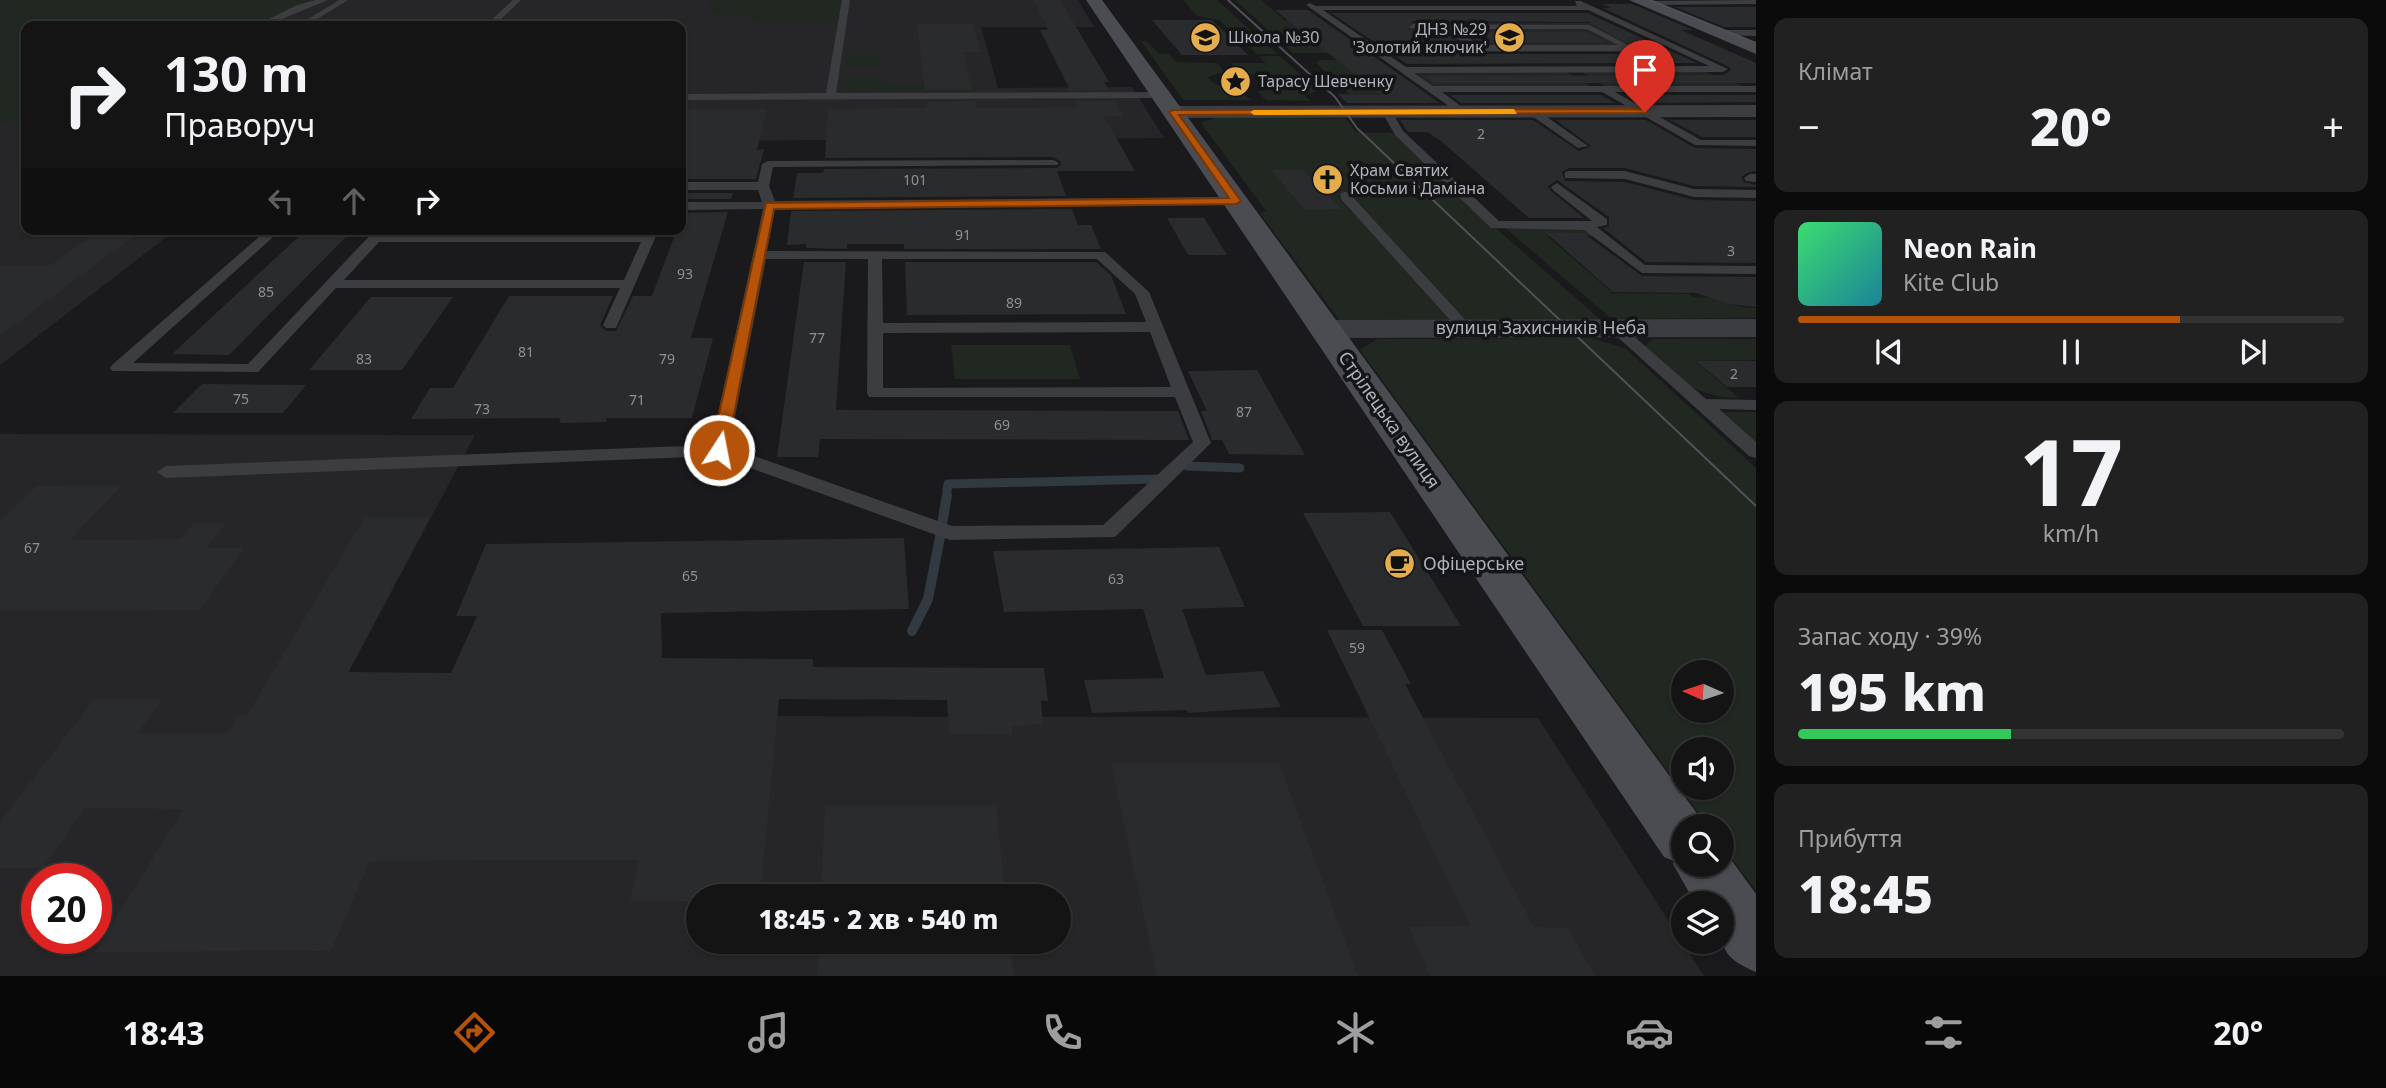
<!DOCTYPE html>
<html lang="uk">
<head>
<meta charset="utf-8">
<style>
	:root { --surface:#141415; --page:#212122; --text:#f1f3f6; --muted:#9d9ea0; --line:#333334; --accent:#b45309 }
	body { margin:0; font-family:"Noto Sans",sans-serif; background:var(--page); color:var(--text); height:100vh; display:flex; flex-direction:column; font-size:26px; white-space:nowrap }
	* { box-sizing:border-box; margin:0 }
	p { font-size:23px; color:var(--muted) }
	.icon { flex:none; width:38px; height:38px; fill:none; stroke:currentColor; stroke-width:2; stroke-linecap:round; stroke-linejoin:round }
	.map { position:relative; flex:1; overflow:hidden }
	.panel { display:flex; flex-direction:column; gap:18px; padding:18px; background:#0b0b0c; width:630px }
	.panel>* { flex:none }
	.hud { position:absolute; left:21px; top:21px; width:665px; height:214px; border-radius:14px; box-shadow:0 2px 5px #0004,0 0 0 2px var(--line); background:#141415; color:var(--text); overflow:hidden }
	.needle { width:46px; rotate:273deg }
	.fabs { position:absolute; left:1671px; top:660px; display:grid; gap:14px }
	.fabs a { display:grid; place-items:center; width:63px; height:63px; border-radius:50%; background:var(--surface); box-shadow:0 2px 5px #0004,0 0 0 2px var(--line); font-size:35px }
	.speed { position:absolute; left:21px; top:863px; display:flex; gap:14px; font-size:35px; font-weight:700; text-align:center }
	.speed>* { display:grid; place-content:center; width:91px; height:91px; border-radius:50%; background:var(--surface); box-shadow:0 2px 5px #0004,0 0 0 2px var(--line); line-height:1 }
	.speed .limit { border:10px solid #d22; background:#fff; color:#111 }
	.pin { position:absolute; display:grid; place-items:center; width:60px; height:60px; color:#fff; margin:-72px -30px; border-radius:50% 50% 50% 0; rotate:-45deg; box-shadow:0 0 7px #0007 }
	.pin .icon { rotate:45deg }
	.me { position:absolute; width:77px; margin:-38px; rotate:11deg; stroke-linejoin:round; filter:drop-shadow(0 0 5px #0008) }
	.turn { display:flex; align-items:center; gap:24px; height:147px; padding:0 28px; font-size:32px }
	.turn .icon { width:91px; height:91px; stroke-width:2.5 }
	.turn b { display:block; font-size:49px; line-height:60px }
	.lanes { display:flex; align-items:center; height:66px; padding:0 28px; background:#0003; justify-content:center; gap:35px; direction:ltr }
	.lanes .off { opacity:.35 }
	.big { font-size:52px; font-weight:800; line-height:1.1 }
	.panel .card { flex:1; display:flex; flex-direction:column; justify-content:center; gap:10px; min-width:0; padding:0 24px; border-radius:14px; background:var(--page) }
	.panel .dial { align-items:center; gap:0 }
	.dial b { font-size:91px; line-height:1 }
	.song { display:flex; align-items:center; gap:21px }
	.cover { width:84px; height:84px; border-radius:10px; background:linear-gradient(135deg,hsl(140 70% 55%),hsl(190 70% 35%)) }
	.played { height:7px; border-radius:4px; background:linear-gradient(90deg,var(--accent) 70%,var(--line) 70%) }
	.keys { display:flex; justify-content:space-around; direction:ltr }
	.heat { display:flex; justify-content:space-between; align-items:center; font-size:38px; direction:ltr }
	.charge { height:10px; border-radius:5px; background:linear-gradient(90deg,#34c759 39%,var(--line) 0) }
	.trip { position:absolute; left:686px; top:884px; width:385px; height:70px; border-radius:35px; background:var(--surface); box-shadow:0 2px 5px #0004,0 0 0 2px var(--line); font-weight:800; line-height:70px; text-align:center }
	.tab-bar { display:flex; height:112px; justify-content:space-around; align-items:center; background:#080808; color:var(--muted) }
	.tab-bar .icon { width:49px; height:49px }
	.tab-bar .active { color:var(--accent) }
	.tab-bar b { font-size:32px; color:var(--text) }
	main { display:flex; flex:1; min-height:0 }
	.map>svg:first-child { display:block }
	.built { fill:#262629; fill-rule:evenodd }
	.green { fill:#212721; fill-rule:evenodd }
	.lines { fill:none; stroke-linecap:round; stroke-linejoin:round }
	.stream-far1 { stroke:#313a40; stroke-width:9 }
	.stream { stroke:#313a40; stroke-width:10 }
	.building { fill:#2a2b2d; fill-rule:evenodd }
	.service { fill:#3c3d41; fill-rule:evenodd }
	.minor { fill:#3c3d41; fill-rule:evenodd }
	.tertiary { fill:#3c3d41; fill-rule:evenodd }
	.secondary { fill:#4a4c51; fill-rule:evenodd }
	.tram { stroke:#4f5156; stroke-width:2 }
	.route { fill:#b45309; stroke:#753606; stroke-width:2 }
	.slow { fill:#f59e0b }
	.labels { text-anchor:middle; stroke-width:7; stroke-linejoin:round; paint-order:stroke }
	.number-label { font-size:14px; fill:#8d9098 }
	.far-poi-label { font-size:16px; fill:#aeb2bb; stroke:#151517; text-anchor:start }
	.street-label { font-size:18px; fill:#aeb2bb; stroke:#151517 }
	.poi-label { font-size:18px; fill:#aeb2bb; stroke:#151517; text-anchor:start }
</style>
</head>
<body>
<main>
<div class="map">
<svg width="1756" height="976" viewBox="0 0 1756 976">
	<rect width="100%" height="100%" fill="#1a1a1c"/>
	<g class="built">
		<polygon points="0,0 1078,0 1094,27 981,27 998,88 1132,87 1164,138 681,141 681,26 26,26 26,204 22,206 26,207 26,229 177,229 0,365"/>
		<polygon points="1370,22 1595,23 1656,52 1413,52"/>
		<path d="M0,434L475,435L326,715L1538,718L1704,976H0ZM37,878H96V938H37ZM698,896H1059V942H698Z"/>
	</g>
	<g class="green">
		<polygon points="324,0 258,26 26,26 26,123 0,123 1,0"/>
		<polygon points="712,0 841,0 838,20 831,21 766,21 706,10"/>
		<polygon points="1183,0 1217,0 1277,54 1257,54 1219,20 1197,16"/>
		<polygon points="1235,0 1261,0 1285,20 1304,20 1294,25 1325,50 1355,50 1352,47 1364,46 1372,53 1293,53"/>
		<path d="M1141,41H1146L1160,54H1169L1176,62L1217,63L1225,72L1208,77C1218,92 1239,87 1251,100H1183Z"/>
		<polygon points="846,53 881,53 881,68 845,68"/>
		<path d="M1259,56H1280L1318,91L1304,95L1310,101L1266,100L1258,92L1274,85C1259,72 1244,77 1230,63H1266Z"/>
		<polygon points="1319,60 1338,60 1390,101 1356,101 1316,63"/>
		<polygon points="1579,71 1702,71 1749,88 1608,88"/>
		<polygon points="1567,72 1590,86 1433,86 1414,73"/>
		<polygon points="844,77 880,77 884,78 885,84 974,84 978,92 846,91 842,90"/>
		<polygon points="1217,117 1346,119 1356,132 1393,133 1491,224 1601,320 1341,322 1260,214 1266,211 1201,123"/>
		<path d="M1504,227L1584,228L1593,236H1547L1613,293L1688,294C1696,300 1701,296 1710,298C1726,303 1739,308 1756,308V318L1612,319Z"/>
		<path d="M1591,338L1625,348L1756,468V891L1722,845V826H1708L1360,350L1377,339ZM1684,672H1722V710H1684ZM1684,749H1722V788H1684Z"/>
		<path d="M1652,339H1756V360L1695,361L1739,398C1692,397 1676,377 1643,348Z"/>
		<polygon points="951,345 1070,345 1080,379 955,379"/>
		<polygon points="1717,412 1756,412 1756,446"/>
	</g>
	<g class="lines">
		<g class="stream-far1">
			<polyline points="1187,466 1240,468"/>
			<polyline points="947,491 948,484 1158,479"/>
		</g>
		<g class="stream">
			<polyline points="942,524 947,495"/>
			<polyline points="912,631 928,599 940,537"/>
		</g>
	</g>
	<g class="building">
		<polygon points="1034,0 1060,0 1109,82 1104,82 1109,90 1070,90 1040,30 1048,30"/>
		<polygon points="1601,4 1632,4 1693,30 1681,30 1756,63 1756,83 1434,83 1422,76 1723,75 1731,70 1729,67 1603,8 1611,8"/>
		<polygon points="1675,7 1756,7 1756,27 1724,27"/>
		<polygon points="1275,10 1308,10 1440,103 1347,103 1338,94 1380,95"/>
		<path d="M1331,13H1587L1697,63L1407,64ZM1412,21L1589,22L1637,49L1630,54H1478L1441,32L1407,30Z"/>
		<polygon points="1152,20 1212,20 1248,55 1182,55"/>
		<polygon points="917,24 973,24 981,52 963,52 972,90 925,90"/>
		<polygon points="1463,32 1586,32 1607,42 1481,42"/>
		<polygon points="1450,95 1601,95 1615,103 1461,103"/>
		<polygon points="1625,95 1756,95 1756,102 1639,103"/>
		<polygon points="975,101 977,108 1078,107 1075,101 1115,101 1124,116 1104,116 1135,171 1057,171 1066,196 793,198 797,173 823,173 824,169 1057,168 1061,165 1060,161 1053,157 825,158 828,109 927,108 927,102"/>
		<polygon points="681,109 767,109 757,150 764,149 756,179 681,179"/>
		<polygon points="1400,120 1533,120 1579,151 1591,146 1556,120 1646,120 1695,148 1756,149 1756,171 1749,172 1741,177 1744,182 1756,185 1756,187 1694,186 1625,168 1569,168 1562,172 1565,181 1625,182 1694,200 1756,201 1756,263 1646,262 1603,228 1609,227 1609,217 1557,180 1548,186 1551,191 1584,218 1529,218 1441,141 1427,132 1408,132"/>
		<polygon points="1670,120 1756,120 1756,137 1702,137"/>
		<polygon points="1271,170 1303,170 1342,209 1305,210"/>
		<polygon points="681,193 733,193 731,199 681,199"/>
		<polygon points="1072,209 1078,225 1091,225 1101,249 904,249 904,244 847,244 847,249 806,248 806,244 787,245 791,211"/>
		<polygon points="728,212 691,338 713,338 692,418 607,418 606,422 559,423 561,418 411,419 430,388 453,388 509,296 613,296 600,325 606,331 616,331 633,296 652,296 677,229 681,229 681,213"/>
		<polygon points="1167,218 1204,218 1227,255 1188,255"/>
		<polygon points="101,229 143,229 0,336 0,265 51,265"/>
		<polygon points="307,229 354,229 229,355 172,354"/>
		<polygon points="1545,232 1583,233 1642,276 1756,277 1756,307 1728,304 1696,293 1613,292"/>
		<polygon points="804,262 846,262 836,410 1178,411 1189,440 820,439 818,457 777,457"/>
		<polygon points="905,262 1096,262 1111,275 1126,314 907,315"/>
		<polygon points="371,297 453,297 402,370 309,370"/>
		<polygon points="1696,361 1756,361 1756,387 1727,387"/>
		<polygon points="1257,370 1305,455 1229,454 1222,440 1212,440 1201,411 1207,411 1188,371"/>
		<polygon points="202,384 306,385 283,413 173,413"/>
		<polygon points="122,485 70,540 180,539 194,523 226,523 206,548 244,548 200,610 0,611 0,521 37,486"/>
		<polygon points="1390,512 1461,626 1363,626 1303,513"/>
		<polygon points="365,517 430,517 348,672 451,673 477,616 456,616 486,544 904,538 909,609 661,613 662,658 813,659 813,667 1044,668 1048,701 1041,701 1043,724 1012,726 1012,735 949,734 947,700 779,699 760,896 698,896 698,901 630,901 639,860 370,861 331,951 95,952 183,809 85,808 43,868 0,868 0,822 94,699 162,699 138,733 227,733 238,715 247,715"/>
		<polygon points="1219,547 1245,607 1182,609 1206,675 1263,671 1281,707 1188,713 1187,710 1092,713 1084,680 1164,678 1143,609 1004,612 993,551"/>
		<polygon points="1327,630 1382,630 1411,684 1405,684 1534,927 1568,928 1595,976 1430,976 1409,927 1470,926"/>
		<polygon points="1111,763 1279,763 1358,976 1157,976"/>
		<polygon points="825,805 996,805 1005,896 821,896"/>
		<polygon points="819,942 1010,942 1014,976 817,976"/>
	</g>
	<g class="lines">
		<g class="service">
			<polygon points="316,0 328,0 265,26 255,26 297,5"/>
			<polygon points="339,0 348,0 306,26 297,26"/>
			<polygon points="513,0 521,0 494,26 485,26"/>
			<polygon points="842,0 850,0 836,93 1161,92 1166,95 1161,98 681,100 681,94 826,93"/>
			<polygon points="1756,0 1756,4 1645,5 1641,3 1645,1"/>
			<path d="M1575,1H1581L1728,69L1723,72L1414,73L1433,86H1756V92H1615L1701,140H1756V146L1695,145L1602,92H1442L1469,112L1460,114L1306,5L1310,3L1316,6H1577ZM1323,10H1588L1709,66L1406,67Z"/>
			<path d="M1412,24L1589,25L1634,48L1630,51H1478L1442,29L1409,28ZM1454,29H1587L1618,45H1480Z"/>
			<polygon points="1717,30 1756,30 1756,36 1714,35"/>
			<polygon points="1383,110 1391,110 1403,131 1499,221 1592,221 1553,190 1551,187 1557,183 1607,219 1607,225 1597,227 1645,265 1756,266 1756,274 1642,273 1584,230 1491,228 1395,135 1382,112"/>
			<polygon points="1529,110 1537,110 1588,146 1578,148 1529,114"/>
			<path d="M1053,160L1059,163L1057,165L773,167L769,186L775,201L1236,197L1242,201L1236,205L775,209L767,251L1105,252L1149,292L1211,443L1115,537L950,540L717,456L166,478L157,472L166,466L711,445L763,209L681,210V202H762L758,190H681V182H758L762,164L768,161ZM766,259H868L867,393L869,397H1175L1193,442L1103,525L952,526L729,447ZM882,259H1097L1135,294L1146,322L883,323ZM1150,332L1171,387L883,388V333Z"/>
			<polygon points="1569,171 1625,171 1694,189 1756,190 1756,198 1694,197 1625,179 1565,178 1565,172"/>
			<polygon points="1750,174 1756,174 1756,182 1746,181 1744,178"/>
			<polygon points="1345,192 1349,193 1470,325 1473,328 1470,331 1460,331 1341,199 1341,193"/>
			<path d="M268,229H282L133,363L248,364L376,229H389L386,234H644L646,229H659L616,328H606L603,325L620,288H336L258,372L112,371L110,368L112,365ZM379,242H641L624,280H344Z"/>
			<polygon points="1617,324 1622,326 1706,399 1756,400 1756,410 1719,409 1756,442 1756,458 1749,456 1612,332 1609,329"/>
		</g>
		<polygon class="minor" points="1756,319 1756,337 1325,338 1314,336 1310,329 1314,322 1325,320"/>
		<polygon class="tertiary" points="1756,105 1756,117 1173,118 1166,116 1163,112 1166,108 1173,106"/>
		<g class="secondary">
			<path d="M1086,0H1102L1704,823L1705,826H1684V864H1722V847L1756,894V972C1715,955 1722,942 1722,903H1695L1673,864L1674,861L1664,857Z"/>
			<polygon points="1629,0 1650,0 1756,43 1756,54"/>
		</g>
		<g class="tram">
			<polyline points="1228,0 1335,97 1357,128 1756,506"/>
			<polyline points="1650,0 1756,43"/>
		</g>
	</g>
	<polygon class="route" points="1645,109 1648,113 1179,115 1241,201 1236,204 774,209 727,450 719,454 711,450 766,203 1229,198 1169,112 1173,110"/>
	<polygon class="slow" points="1514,109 1517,114 1254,115 1250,112 1254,110"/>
	<defs>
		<symbol id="school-disc" viewBox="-11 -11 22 22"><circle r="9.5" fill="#e4ac4b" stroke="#151517"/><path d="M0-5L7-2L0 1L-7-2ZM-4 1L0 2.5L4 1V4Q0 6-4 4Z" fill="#111"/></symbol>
		<symbol id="sight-disc" viewBox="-11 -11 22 22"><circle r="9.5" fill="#e4ac4b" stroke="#151517"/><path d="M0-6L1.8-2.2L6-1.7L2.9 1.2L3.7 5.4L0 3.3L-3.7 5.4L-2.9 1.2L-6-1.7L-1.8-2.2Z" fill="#111"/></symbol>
		<symbol id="church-disc" viewBox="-11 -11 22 22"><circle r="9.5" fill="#e4ac4b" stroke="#151517"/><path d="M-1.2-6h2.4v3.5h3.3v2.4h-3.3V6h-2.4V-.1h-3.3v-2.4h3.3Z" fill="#111"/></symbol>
		<symbol id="cafe-disc" viewBox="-11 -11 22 22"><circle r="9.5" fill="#e4ac4b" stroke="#151517"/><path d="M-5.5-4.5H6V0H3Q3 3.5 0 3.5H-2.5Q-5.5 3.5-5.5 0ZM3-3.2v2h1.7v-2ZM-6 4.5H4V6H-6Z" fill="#111"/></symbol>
	</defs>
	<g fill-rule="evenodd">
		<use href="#school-disc" x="1188" y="20" width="35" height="35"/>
		<use href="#school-disc" x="1492" y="20" width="35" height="35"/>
		<use href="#sight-disc" x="1218" y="64" width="35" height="35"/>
		<use href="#church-disc" x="1310" y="162" width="35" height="35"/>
		<use href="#cafe-disc" x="1382" y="546" width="35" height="35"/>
	</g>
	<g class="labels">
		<g class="number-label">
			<text x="1481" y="139">2</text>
			<text x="915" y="185">101</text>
			<text x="963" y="240">91</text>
			<text x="1731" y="256">3</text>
			<text x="685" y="279">93</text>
			<text x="266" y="297">85</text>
			<text x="1014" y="308">89</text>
			<text x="817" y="343">77</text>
			<text x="526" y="357">81</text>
			<text x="364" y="364">83</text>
			<text x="667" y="364">79</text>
			<text x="1734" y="379">2</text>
			<text x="241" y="404">75</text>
			<text x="637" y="405">71</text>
			<text x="482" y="414">73</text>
			<text x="1244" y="417">87</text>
			<text x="1002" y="430">69</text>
			<text x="32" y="553">67</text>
			<text x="690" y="581">65</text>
			<text x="1116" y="584">63</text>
			<text x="1357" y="653">59</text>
		</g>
		<g class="far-poi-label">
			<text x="1487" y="35" text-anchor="end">ДНЗ №29<tspan x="1487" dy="18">'Золотий ключик'</tspan></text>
			<text x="1228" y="43">Школа №30</text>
			<text x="1258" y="87">Тарасу Шевченку</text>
			<text x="1350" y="176">Храм Святих<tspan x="1350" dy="18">Косьми і Даміана</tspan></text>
		</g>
		<g class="street-label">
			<text x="1541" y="334">вулиця Захисників Неба</text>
			<text transform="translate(1389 420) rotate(55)" y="6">Стрілецька вулиця</text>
		</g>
		<g class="poi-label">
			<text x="1423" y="570">Офіцерське</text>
		</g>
	</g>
</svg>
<div class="fabs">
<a><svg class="needle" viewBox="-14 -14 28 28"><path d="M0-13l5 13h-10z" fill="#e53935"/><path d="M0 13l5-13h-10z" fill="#9d9ea0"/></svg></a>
<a><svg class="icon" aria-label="sound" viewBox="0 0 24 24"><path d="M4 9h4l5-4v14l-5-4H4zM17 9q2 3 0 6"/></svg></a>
<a><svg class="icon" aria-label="search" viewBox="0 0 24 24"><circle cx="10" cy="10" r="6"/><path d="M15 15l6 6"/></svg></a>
<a><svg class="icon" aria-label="layers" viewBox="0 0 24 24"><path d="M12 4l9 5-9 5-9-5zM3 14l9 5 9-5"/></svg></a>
</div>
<div class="speed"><div class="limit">20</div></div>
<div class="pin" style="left:1645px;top:112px;background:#d93025"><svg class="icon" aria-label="arrive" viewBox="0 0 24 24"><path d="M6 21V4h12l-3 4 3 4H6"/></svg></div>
<svg class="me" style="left:719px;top:450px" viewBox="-20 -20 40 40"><circle r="17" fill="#b45309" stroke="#fff" stroke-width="3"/><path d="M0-11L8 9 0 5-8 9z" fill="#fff"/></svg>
<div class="trip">18:45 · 2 хв · 540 m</div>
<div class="hud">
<div class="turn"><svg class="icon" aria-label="right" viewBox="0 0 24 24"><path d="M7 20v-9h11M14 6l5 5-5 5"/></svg><div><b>130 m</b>Праворуч</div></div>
<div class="lanes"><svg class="icon off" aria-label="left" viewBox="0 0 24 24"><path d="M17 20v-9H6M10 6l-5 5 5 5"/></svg><svg class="icon off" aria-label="ahead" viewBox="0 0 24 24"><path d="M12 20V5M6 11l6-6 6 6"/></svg><svg class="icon" aria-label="right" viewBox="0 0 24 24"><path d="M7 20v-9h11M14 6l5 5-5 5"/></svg></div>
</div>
</div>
<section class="panel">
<div class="card"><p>Клімат</p>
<div class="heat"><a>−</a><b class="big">20°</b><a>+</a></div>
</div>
<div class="card">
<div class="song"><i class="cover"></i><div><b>Neon Rain</b><p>Kite Club</p></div></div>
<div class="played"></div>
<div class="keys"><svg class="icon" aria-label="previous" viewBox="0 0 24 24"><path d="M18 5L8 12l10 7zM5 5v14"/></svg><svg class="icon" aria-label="pause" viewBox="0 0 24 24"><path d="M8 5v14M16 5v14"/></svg><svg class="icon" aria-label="next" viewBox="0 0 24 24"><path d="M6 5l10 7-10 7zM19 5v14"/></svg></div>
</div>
<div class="card dial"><b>17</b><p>km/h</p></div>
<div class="card"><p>Запас ходу · 39%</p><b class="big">195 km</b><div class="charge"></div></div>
<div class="card"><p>Прибуття</p><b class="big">18:45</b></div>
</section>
</main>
<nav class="tab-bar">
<b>18:43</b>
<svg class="icon active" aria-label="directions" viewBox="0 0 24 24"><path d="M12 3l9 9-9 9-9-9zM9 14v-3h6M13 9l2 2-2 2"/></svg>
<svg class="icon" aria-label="music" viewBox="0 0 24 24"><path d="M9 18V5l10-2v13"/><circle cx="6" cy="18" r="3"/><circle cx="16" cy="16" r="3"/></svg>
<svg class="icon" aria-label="phone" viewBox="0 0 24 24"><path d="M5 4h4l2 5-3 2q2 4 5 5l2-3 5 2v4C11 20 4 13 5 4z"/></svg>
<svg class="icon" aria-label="climate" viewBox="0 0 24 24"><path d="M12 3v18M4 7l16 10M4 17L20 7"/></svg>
<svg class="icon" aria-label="car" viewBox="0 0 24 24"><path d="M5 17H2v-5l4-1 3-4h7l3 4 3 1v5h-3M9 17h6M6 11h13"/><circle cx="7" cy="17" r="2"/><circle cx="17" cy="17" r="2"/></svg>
<svg class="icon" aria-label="filters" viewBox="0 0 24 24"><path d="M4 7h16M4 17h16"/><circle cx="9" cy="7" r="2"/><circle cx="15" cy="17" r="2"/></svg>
<b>20°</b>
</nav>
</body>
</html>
